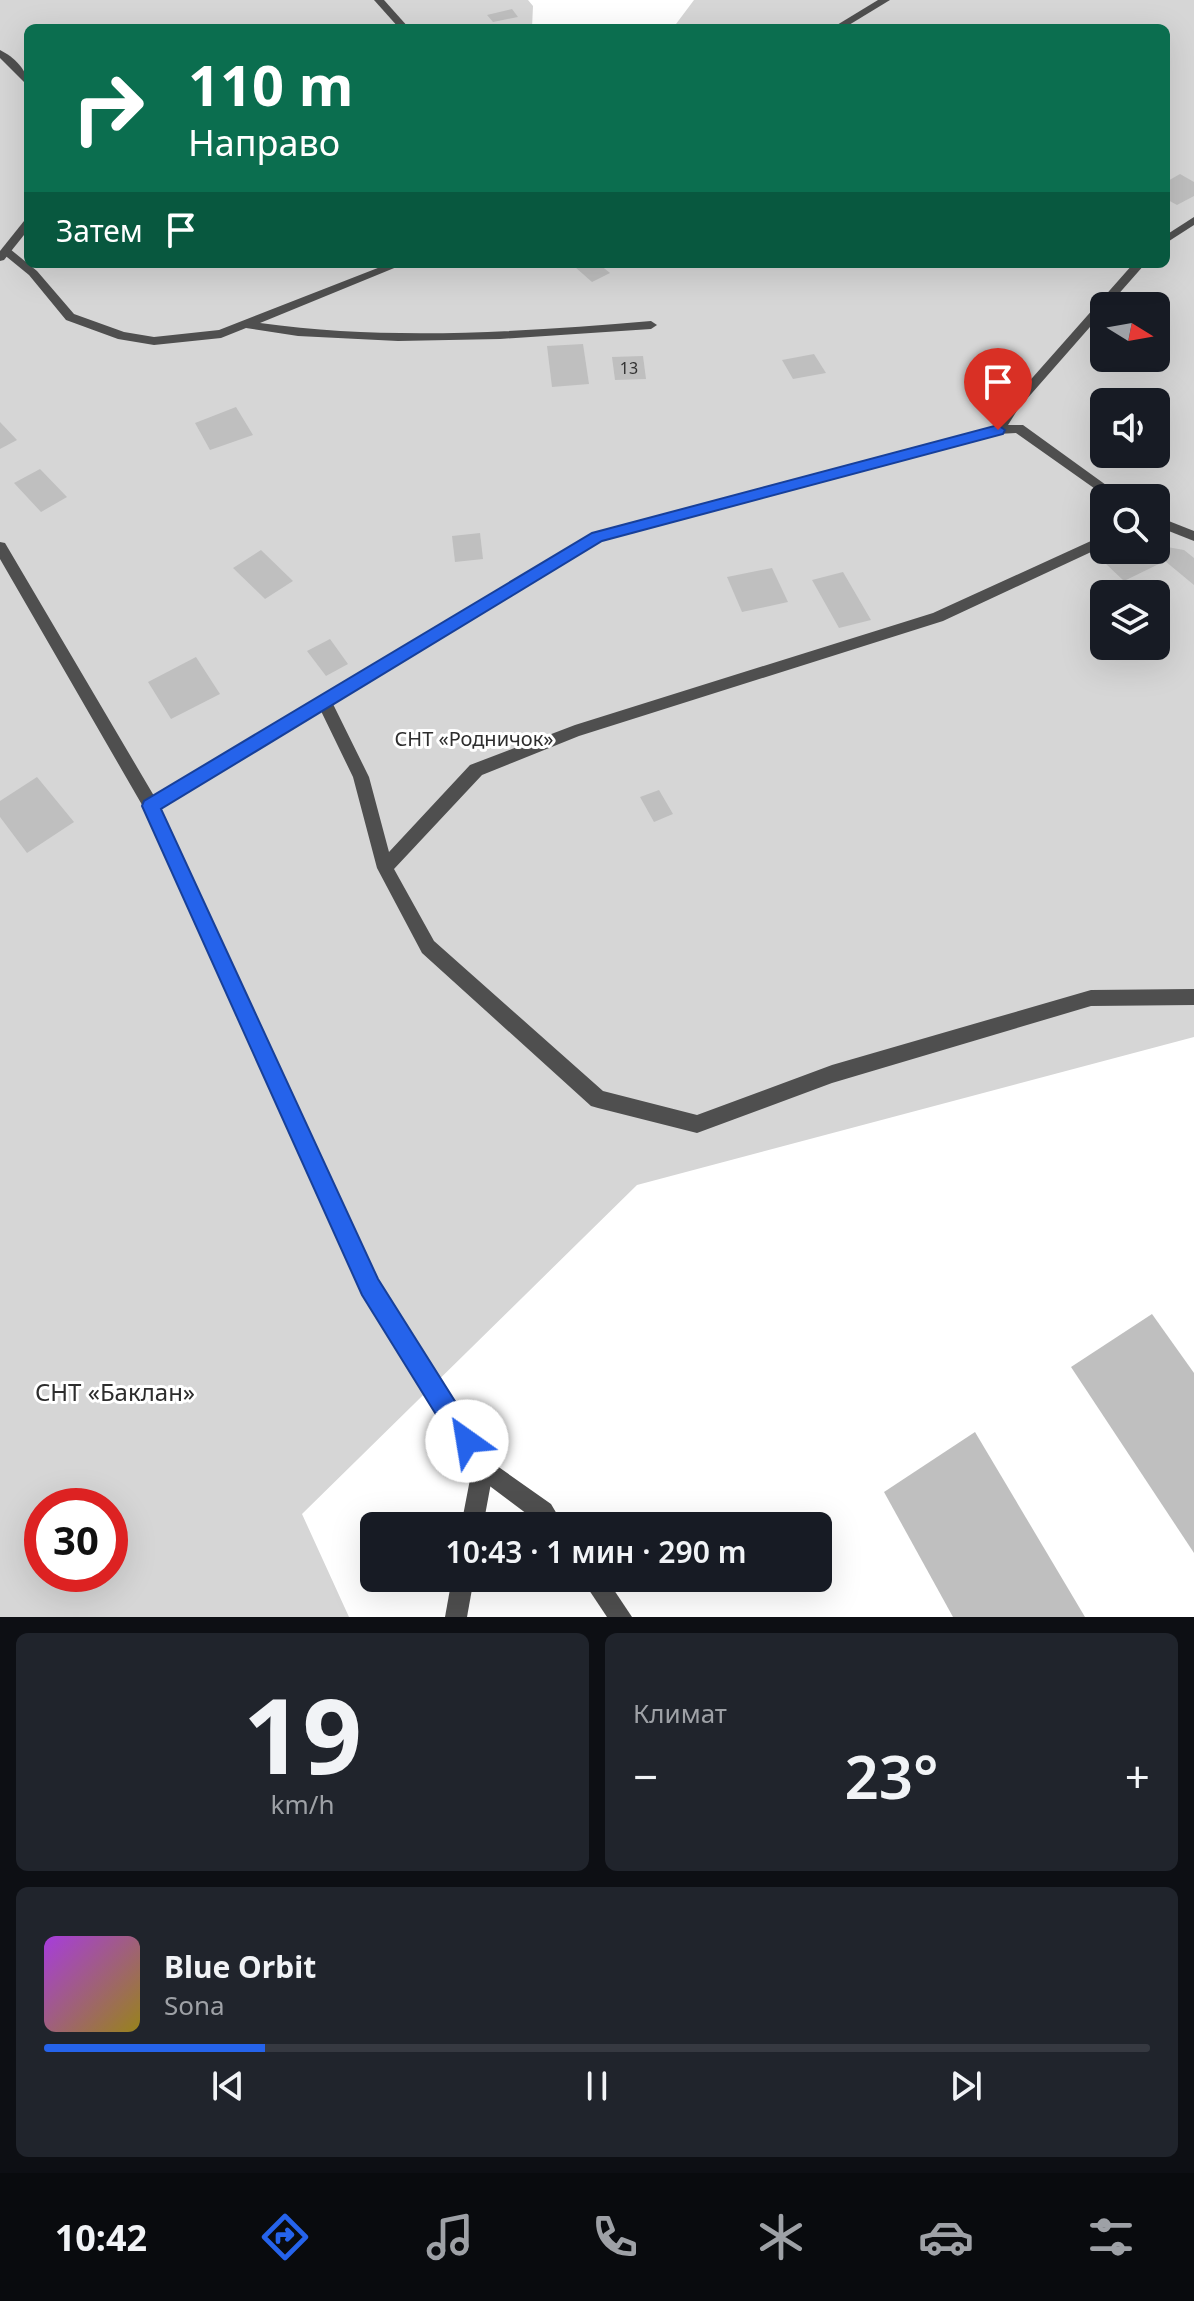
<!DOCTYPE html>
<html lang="ru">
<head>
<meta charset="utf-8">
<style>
	:root { --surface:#171b24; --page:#20242c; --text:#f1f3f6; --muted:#9ea1a6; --line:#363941; --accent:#2563eb }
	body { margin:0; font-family:"Noto Sans",sans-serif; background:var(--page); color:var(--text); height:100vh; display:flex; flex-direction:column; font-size:30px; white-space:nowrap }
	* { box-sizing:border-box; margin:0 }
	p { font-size:26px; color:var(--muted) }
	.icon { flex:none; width:44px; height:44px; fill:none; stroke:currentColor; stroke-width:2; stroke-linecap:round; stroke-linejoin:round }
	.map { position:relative; height:1617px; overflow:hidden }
	.details { display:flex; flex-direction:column; gap:16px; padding:16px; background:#0d0f14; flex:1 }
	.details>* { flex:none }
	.hud { position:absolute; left:24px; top:24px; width:1146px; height:244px; border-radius:12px; box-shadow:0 8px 32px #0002; background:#0b6e4f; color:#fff; overflow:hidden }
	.needle { width:52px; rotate:101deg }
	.tools { position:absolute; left:1090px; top:292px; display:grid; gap:16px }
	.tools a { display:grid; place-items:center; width:80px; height:80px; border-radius:12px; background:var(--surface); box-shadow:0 8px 32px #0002; font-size:40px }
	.speed { position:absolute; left:24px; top:1488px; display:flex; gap:16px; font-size:40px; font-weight:700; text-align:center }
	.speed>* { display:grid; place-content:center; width:104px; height:104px; border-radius:50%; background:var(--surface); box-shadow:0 8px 32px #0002; line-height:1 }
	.speed .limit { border:12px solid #d22; background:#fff; color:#111 }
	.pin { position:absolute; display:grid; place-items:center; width:68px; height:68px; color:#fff; margin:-82px -34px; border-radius:50% 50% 50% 0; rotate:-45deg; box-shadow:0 0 8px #0007 }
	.pin .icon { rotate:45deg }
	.me { position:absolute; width:88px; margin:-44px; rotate:328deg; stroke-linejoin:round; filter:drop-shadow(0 0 6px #0008) }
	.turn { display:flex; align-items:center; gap:28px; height:168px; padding:0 32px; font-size:36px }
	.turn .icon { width:104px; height:104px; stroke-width:2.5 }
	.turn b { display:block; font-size:56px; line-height:68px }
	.then { display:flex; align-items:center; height:76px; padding:0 32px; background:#0003; gap:16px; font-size:30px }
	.big { font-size:60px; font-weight:600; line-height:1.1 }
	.details .card { flex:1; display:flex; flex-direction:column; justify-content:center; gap:12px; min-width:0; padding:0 28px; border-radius:12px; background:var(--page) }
	.details .dial { align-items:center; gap:0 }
	.dial b { font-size:104px; line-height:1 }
	.song { display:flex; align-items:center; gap:24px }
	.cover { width:96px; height:96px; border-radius:12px; background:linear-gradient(135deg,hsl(280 70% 55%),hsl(50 70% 35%)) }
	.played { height:8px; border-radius:4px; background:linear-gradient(90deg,var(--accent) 20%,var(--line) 20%) }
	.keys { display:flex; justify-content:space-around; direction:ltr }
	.heat { display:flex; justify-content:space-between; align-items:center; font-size:44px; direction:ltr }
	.details .tiles { flex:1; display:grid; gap:16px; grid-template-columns:1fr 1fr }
	.card:last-child { grid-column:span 2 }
	.trip { position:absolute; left:360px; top:1512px; width:472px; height:80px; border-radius:12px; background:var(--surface); box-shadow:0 8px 32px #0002; font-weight:600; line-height:80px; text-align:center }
	.dock { display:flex; height:128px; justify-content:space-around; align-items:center; background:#090b0e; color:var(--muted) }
	.dock .icon { width:56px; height:56px }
	.dock .on { color:var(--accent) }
	.dock b { font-size:36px; color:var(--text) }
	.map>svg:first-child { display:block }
	.green { fill:#d6d6d6; fill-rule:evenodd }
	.building { fill:#bfbfbf }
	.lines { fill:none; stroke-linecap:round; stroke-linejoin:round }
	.service { fill:#4f4f4f; fill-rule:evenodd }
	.minor { fill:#4f4f4f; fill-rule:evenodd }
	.route { fill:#2563eb; stroke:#184099; stroke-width:2 }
	.labels { text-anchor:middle; stroke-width:6; stroke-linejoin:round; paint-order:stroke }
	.number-label { font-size:16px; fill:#303030 }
	.park-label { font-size:20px; fill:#2d2d2d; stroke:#fff }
	.near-park-label { font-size:24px; fill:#2d2d2d; stroke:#fff }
</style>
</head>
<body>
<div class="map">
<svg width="1194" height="1617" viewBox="0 0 1194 1617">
	<rect width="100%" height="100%" fill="#fff"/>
	<path class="green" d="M0,0H528L533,6L532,28H28V264H1166V28H673L694,0H1194V1037L637,1185L302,1514L349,1617H0ZM1104,306H1156V358H1104ZM1104,402H1156V454H1104ZM1104,498H1156V550H1104ZM1104,594H1156V646H1104ZM42,1506H110V1574H42Z"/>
	<g class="building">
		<polygon points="512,9 518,17 493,22 487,15"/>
		<polygon points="1180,174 1194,182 1194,196 1177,205 1166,199 1166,182"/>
		<polygon points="581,264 599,264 610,273 592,282 575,267"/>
		<polygon points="583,344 589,384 552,387 547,346"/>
		<polygon points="814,354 826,373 793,379 782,360"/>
		<polygon points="643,356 646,379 615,380 612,357"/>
		<polygon points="236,407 253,435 210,450 195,423"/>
		<polygon points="0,422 17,440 0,449"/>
		<polygon points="40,469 67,497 41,512 14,483"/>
		<polygon points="480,533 483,559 455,562 452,536"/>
		<polygon points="1156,545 1184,550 1194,558 1194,585 1165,561 1124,581 1104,562 1130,550 1156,550"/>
		<polygon points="261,550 293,581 265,599 233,568"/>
		<polygon points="772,568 788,602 742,612 727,577"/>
		<polygon points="843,572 871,620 839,628 812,580"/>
		<polygon points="330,639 348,664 326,676 307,651"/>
		<polygon points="196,657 220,694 171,719 148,682"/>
		<polygon points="37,777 74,822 27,853 0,817 0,801"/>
		<polygon points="659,790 673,814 654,822 640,797"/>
		<polygon points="1152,1314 1194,1373 1194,1553 1071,1367"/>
		<polygon points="975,1432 1085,1617 953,1617 884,1492"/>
	</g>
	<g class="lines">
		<g class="service">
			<polygon points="374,0 384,0 409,28 399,28"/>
			<polygon points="878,0 890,0 844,28 832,28"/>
			<polygon points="1194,217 1194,225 1166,243 1166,235"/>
			<path d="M2,249H10L37,271L74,314L124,332L154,337L219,330L388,264H404L260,323C390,341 520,332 651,321L657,325L651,329L500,339L398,341L298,336L246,328L221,338L154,345L118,339L66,320L29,275L2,253Z"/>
			<polygon points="1133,264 1145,264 1108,306 1104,306 1104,311 1018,409 1008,425 1023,425 1124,498 1108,498 1016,433 998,434 602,541 333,704 369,777 389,852 470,765 575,725 933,613 1104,535 1104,546 943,621 579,736 482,775 394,869 434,941 603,1091 697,1115 832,1065 1091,990 1194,989 1194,1005 1091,1006 832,1083 697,1133 598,1108 591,1106 422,953 377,868 353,777 321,711 157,811 151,813 145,811 143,806 145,801 593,533 994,427 1010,403"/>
			<polygon points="1156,516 1194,531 1194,541 1156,526"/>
			<polygon points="483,1456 551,1504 564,1526 540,1526 535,1520 475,1475 472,1467 475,1459"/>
			<polygon points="581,1578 606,1578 632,1617 607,1617"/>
		</g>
		<g class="minor">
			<path d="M0,50C14,57 28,70 28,86L0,58Z"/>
			<polygon points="28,220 28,230 4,260 0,261 0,251 24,221"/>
			<polygon points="0,542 5,543 157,801 377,1280 491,1459 494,1467 483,1526 461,1526 472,1469 363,1294 145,810 0,559"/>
			<polygon points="452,1578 474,1578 467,1617 445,1617"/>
		</g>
	</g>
	<polygon class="route" points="998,425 1005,430 1003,434 602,541 161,809 378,1279 475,1433 479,1441 475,1450 467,1453 458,1450 362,1295 142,806 144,801 592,533"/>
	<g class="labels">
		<g class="number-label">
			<text x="629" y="374">13</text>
		</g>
		<g class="park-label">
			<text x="474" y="746">СНТ «Родничок»</text>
		</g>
		<g class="near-park-label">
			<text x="115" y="1401">СНТ «Баклан»</text>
		</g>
	</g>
</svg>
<div class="tools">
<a><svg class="needle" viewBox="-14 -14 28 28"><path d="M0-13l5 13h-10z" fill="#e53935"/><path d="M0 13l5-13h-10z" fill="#9ea1a6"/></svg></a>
<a><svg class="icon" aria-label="sound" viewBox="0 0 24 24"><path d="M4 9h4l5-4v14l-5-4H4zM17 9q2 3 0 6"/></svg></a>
<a><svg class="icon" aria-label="search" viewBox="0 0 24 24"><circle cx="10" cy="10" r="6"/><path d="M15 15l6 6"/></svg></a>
<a><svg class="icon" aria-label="layers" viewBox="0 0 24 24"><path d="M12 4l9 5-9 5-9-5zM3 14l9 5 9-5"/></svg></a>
</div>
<div class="speed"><div class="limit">30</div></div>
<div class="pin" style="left:998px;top:430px;background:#d93025"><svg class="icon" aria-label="arrive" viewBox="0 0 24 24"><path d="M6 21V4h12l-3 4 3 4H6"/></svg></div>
<svg class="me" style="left:467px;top:1441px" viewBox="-20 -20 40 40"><circle r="19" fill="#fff"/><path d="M0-13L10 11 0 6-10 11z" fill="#2563eb"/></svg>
<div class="trip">10:43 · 1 мин · 290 m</div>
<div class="hud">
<div class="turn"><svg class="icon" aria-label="right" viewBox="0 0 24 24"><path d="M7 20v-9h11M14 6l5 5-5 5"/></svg><div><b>110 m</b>Направо</div></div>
<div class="then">Затем<svg class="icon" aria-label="arrive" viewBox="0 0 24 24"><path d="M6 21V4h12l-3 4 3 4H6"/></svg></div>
</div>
</div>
<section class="details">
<div class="tiles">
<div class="card dial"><b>19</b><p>km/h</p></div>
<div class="card"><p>Климат</p>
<div class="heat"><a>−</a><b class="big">23°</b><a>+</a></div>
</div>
<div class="card">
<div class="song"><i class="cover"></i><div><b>Blue Orbit</b><p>Sona</p></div></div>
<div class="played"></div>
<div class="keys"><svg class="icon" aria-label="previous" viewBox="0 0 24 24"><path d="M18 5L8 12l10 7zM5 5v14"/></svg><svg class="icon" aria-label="pause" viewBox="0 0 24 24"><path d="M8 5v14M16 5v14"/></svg><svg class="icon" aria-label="next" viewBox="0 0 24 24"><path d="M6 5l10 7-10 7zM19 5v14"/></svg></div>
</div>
</div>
</section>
<nav class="dock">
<b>10:42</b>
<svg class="icon on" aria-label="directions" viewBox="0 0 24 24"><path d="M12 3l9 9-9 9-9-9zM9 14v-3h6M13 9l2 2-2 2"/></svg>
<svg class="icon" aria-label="music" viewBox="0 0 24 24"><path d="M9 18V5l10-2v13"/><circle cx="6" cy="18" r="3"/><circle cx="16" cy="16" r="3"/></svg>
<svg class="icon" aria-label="phone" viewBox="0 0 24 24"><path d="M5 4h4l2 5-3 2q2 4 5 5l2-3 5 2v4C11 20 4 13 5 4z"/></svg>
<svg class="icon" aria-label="climate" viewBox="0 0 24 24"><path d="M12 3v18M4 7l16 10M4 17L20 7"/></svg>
<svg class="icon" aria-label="car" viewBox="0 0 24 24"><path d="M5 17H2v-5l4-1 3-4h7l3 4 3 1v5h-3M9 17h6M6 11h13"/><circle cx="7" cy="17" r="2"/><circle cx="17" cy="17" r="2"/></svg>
<svg class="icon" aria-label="filters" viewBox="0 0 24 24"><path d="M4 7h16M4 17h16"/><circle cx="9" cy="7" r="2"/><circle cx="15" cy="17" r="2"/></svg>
</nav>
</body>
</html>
